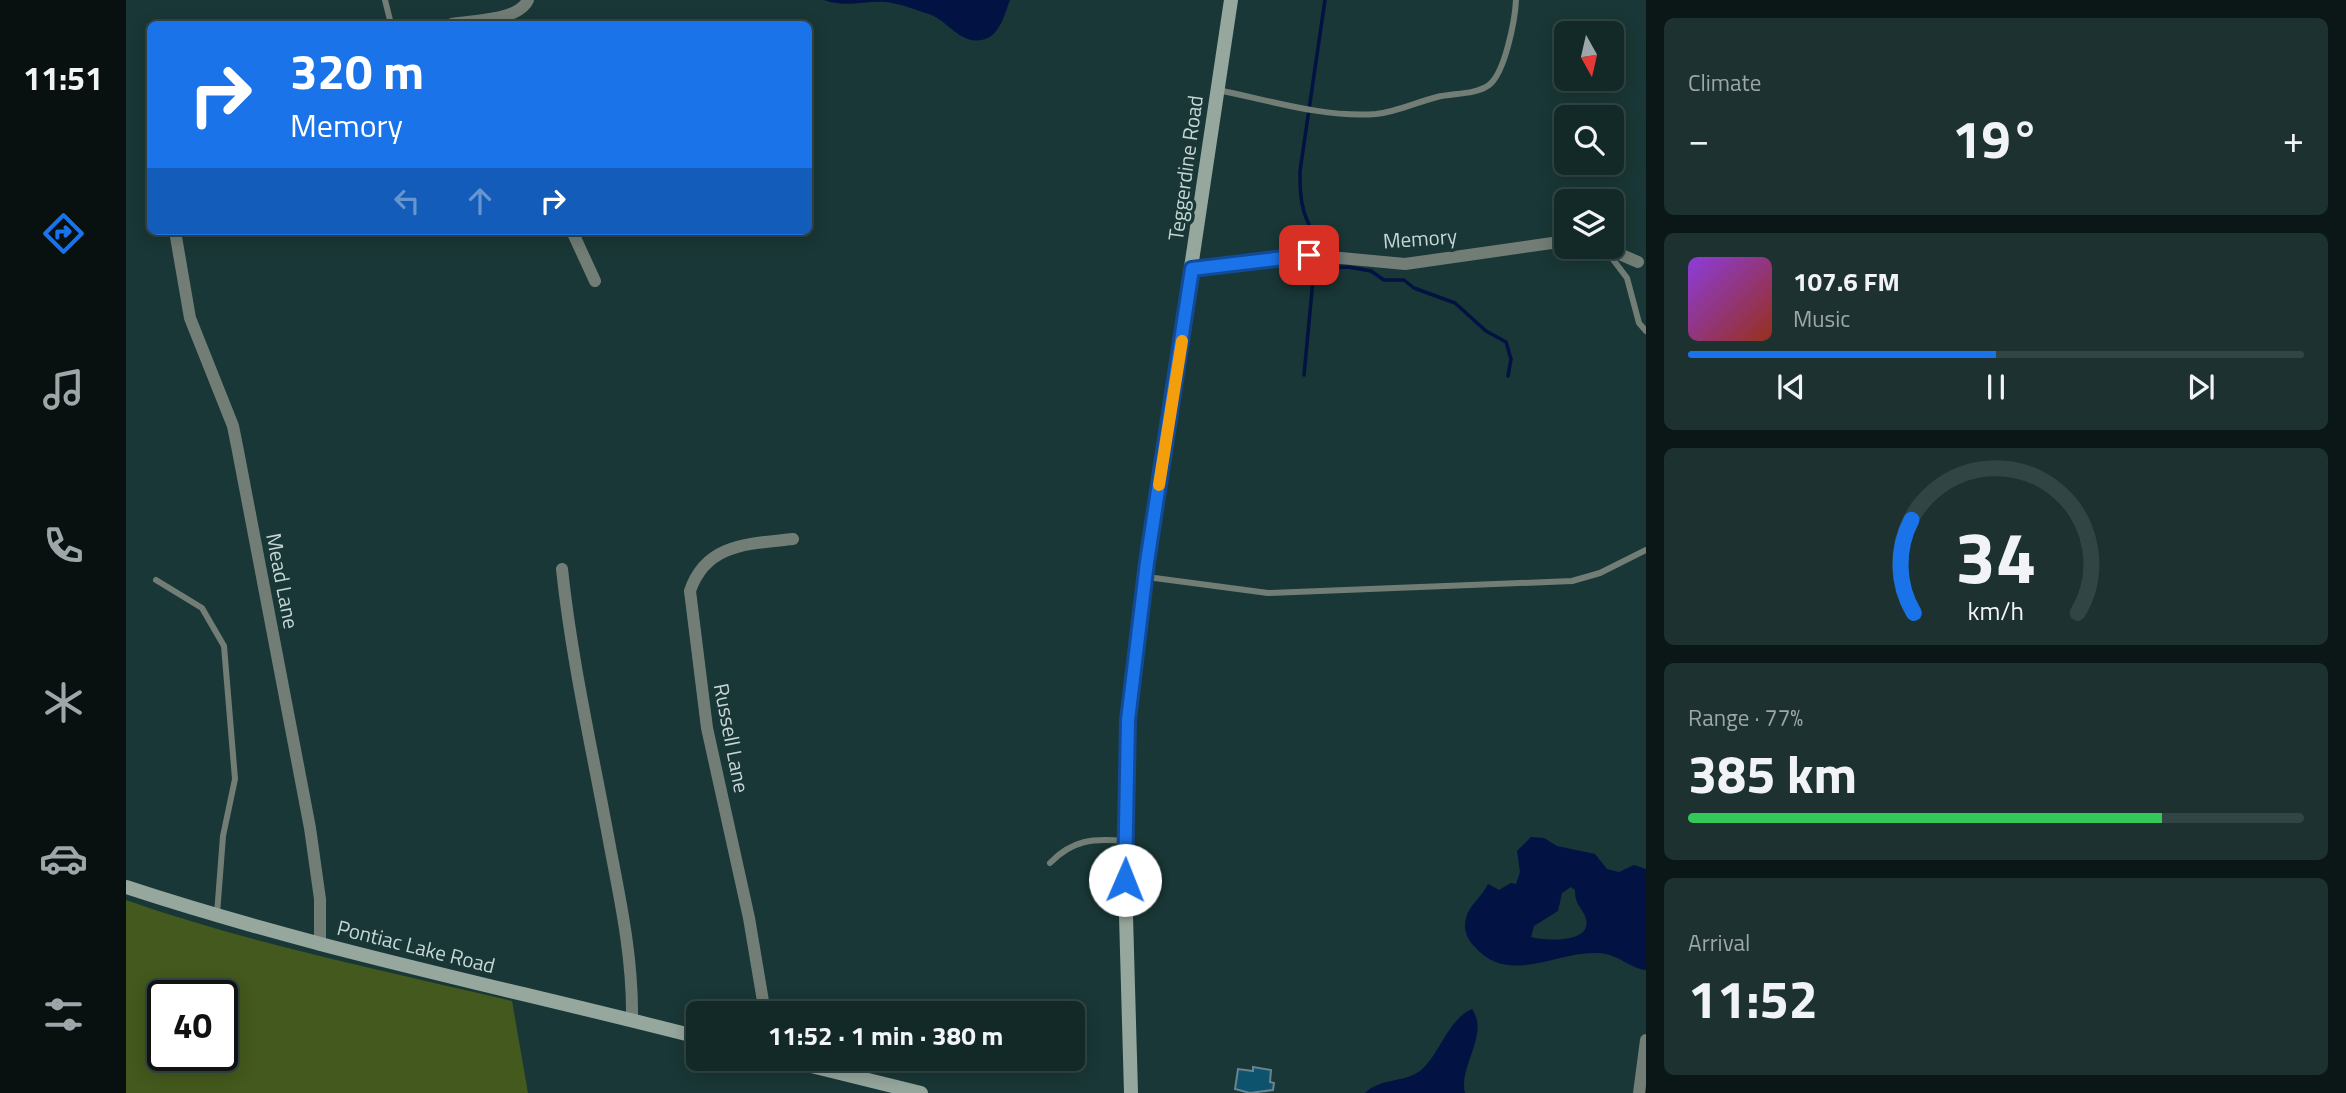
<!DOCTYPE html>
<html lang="en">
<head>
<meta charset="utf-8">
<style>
	:root { --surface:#132928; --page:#1c3130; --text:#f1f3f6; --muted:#9da6a8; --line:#324545; --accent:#1a73e8 }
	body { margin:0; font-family:"Titillium Web",sans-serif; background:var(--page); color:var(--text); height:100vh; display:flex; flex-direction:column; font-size:26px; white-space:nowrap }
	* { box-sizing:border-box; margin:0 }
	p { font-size:23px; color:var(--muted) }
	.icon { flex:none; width:38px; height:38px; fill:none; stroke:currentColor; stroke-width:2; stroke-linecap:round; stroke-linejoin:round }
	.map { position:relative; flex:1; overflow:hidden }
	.details { display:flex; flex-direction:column; gap:18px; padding:18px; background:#0a1716; width:700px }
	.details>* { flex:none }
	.banner { position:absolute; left:21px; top:21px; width:665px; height:214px; border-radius:10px; box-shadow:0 4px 18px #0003,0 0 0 2px var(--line); background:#1a73e8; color:#fff; overflow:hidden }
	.needle { width:46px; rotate:172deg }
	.buttons { position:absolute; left:1428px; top:21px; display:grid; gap:14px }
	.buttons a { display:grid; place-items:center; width:70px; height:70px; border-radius:10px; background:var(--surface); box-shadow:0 4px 18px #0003,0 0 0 2px var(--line); font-size:35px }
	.speed { position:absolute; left:21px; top:980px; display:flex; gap:14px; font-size:35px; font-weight:700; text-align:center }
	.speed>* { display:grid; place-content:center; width:91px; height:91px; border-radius:50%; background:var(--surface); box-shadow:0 4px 18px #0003,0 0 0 2px var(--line); line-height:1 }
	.speed .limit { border:4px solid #111; border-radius:10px; background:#fff; color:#111 }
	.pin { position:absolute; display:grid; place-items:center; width:60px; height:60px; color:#fff; margin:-30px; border-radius:14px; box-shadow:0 4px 10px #0006 }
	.me { position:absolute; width:77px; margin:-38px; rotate:1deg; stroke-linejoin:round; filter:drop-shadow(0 0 5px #0008) }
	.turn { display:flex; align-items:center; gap:24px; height:147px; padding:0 28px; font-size:32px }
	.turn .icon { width:91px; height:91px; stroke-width:2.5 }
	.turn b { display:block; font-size:49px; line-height:60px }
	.lanes { display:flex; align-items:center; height:66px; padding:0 28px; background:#0003; justify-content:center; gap:35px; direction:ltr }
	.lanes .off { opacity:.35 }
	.big { font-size:52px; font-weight:700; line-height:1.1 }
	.details .widget { flex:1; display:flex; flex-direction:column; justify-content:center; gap:10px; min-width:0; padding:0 24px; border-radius:10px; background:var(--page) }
	.details .dial { align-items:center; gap:0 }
	.dial svg { height:182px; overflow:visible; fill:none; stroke:var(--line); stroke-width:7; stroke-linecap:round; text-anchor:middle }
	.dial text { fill:var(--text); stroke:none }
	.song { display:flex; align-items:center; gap:21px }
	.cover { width:84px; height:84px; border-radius:10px; background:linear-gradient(135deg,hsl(270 70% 55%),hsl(10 70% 35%)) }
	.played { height:7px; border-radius:4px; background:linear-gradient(90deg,var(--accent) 50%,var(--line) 50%) }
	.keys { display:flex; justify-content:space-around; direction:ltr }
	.heat { display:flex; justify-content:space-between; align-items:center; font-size:38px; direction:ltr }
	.charge { height:10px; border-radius:5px; background:linear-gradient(90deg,#34c759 77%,var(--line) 0) }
	.trip { position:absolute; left:560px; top:1001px; width:399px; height:70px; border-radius:10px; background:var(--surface); box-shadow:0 4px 18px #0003,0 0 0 2px var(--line); font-weight:700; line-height:70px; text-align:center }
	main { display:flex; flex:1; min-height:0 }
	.tab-bar { display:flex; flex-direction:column; width:126px; justify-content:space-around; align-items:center; background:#081010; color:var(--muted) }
	.tab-bar .icon { width:49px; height:49px }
	.tab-bar .selected { color:var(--accent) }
	.tab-bar b { font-size:32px; color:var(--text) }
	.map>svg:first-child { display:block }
	.green { fill:#44591d; fill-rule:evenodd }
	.water { fill:#021243; fill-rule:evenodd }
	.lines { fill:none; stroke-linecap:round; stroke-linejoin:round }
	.stream { stroke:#021243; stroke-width:3.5 }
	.building { fill:#0e536d; stroke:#698390; stroke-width:2 }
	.lane { stroke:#727d76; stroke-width:6 }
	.street { stroke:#727d76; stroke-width:12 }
	.secondary { stroke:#96a79d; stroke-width:14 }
	.route-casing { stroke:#114b97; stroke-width:18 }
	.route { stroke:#1a73e8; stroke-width:12 }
	.slow { stroke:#f59e0b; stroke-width:12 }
	.labels { text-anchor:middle; stroke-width:7; stroke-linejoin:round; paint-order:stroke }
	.street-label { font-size:21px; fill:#c5d6d5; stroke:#193736 }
</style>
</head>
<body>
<main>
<nav class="tab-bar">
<b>11:51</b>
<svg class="icon selected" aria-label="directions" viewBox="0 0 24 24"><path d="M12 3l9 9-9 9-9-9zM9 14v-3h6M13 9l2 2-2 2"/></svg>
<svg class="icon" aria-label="music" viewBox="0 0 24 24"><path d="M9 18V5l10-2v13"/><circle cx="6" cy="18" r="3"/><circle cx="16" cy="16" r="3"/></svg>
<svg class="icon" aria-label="phone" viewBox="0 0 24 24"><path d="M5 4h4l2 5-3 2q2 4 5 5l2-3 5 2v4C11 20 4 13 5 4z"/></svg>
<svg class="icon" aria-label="climate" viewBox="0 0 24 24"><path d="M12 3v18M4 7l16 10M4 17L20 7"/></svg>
<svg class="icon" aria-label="car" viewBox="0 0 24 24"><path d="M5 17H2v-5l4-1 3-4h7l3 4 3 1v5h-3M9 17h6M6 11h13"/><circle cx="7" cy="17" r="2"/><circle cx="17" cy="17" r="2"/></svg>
<svg class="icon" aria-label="filters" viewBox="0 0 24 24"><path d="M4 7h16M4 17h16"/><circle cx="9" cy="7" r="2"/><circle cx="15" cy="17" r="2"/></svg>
</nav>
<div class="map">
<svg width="1520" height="1093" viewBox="0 0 1520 1093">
	<rect width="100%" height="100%" fill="#193736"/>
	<path class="green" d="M0,900C125,944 257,970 386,1001L402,1093H0ZM37,996H96V1055H37Z"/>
	<g class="water">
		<path d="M698,0H884C879,13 874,35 859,39C835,47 822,20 803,14C790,10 775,4 761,2C740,0 719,8 698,0Z"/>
		<path d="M1405,837L1418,838L1431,846L1469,854L1481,869L1493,872L1508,865L1520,869V970C1505,969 1491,953 1471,953C1431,951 1382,986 1349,947C1341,939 1337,930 1340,918C1344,904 1356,897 1362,884L1373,890L1385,883L1390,884L1394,872L1391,851ZM1445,887L1449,890C1449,904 1454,905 1459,916C1470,944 1419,941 1405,937L1408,926L1432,911L1436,893Z"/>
		<path d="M1346,1009C1364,1035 1332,1066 1339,1093H1239C1254,1078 1277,1083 1294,1071C1313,1056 1322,1019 1346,1009Z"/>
	</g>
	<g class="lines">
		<g class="stream">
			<path d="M1190,251C1190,231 1183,229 1178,212C1174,198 1174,186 1174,171L1199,0"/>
			<polyline points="1189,269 1222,267 1245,271 1258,280 1278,280 1288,288 1329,303 1360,331 1380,342 1385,359 1382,376"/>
			<polyline points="1178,375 1189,259"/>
		</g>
	</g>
	<polygon class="building" points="1127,1067 1145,1070 1144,1082 1148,1083 1147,1090 1124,1093 1109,1089 1112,1069 1127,1071"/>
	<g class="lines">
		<g class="lane">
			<polyline points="259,0 265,24"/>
			<path d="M1092,90C1142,100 1198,118 1250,114C1270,112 1291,102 1311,97C1327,93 1349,95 1363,85C1379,73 1389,20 1390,0"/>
			<polyline points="1482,253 1501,278 1513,323 1520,331"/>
			<polyline points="1021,577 1142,593 1446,581 1474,573 1520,550"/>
			<polyline points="30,580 76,608 98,646 109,779 97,836 91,914"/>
			<path d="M924,863C946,840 967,838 998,841"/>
		</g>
		<g class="street">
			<path d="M326,24C348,20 392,21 402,0"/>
			<polyline points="49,231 64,318 107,426 112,451 184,828 194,899 194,945"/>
			<polyline points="446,231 469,281"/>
			<polyline points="1477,247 1512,262"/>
			<polyline points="1066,269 1183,255 1279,264 1440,241"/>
			<path d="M436,569C446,664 468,758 485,852C496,908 507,963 506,1020"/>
			<path d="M639,1013L623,918L581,728L564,591C580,543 623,544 667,539"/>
			<polyline points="1513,1093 1520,1040"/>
		</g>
		<g class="secondary">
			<path d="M0,887C188,949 381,988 572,1037"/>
			<polyline points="657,1059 795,1093"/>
			<polyline points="1005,1093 999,880 1002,720 1021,562 1105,0"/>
		</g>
	</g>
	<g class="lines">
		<defs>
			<polyline id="route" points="999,880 1002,720 1021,562 1066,269 1183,255"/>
		</defs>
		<use href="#route" class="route-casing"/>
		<use href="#route" class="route"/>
		<polyline class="slow" points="1033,485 1056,341"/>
	</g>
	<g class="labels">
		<g class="street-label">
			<text transform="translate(1060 168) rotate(-82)" y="7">Teggerdine Road</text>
			<text transform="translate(1294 239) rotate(-4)" y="7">Memory</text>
			<text transform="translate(156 581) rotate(79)" y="7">Mead Lane</text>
			<text transform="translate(605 738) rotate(79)" y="7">Russell Lane</text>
			<text transform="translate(290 947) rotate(14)" y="7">Pontiac Lake Road</text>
		</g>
	</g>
</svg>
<div class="buttons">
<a><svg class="needle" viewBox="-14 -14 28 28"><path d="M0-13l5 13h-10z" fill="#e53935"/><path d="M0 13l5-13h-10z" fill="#9da6a8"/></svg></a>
<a><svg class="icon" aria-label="search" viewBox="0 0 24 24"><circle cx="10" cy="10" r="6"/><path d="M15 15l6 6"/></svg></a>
<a><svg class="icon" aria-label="layers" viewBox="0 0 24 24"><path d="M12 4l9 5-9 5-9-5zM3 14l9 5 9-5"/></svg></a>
</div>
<div class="speed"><div class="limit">40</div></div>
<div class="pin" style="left:1183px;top:255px;background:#d93025"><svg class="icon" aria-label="arrive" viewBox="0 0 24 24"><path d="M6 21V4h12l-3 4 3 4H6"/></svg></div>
<svg class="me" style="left:999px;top:880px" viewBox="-20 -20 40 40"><circle r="19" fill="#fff"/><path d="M0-13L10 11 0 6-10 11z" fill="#1a73e8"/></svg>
<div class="trip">11:52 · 1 min · 380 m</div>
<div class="banner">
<div class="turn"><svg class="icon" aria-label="right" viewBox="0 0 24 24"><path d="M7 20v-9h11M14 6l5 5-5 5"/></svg><div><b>320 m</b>Memory</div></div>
<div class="lanes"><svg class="icon off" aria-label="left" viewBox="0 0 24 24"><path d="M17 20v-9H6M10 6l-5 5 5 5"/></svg><svg class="icon off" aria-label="ahead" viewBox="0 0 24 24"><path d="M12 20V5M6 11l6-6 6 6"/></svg><svg class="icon" aria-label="right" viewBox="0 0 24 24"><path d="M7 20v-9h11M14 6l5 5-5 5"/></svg></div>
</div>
</div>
<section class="details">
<div class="widget"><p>Climate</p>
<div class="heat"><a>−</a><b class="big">19°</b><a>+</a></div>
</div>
<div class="widget">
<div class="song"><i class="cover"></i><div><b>107.6 FM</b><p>Music</p></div></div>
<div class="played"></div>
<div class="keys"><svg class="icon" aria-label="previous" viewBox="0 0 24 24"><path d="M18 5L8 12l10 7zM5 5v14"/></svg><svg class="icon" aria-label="pause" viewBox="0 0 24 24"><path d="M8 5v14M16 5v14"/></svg><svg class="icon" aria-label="next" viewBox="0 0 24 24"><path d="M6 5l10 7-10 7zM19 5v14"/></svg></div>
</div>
<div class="widget dial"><svg viewBox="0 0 100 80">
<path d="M14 69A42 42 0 1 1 86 69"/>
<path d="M14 69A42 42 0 0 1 13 28" stroke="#1a73e8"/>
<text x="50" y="56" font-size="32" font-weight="700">34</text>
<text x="50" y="72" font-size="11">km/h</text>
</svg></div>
<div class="widget"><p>Range · 77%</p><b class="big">385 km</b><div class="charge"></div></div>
<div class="widget"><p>Arrival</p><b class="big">11:52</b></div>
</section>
</main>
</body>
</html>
